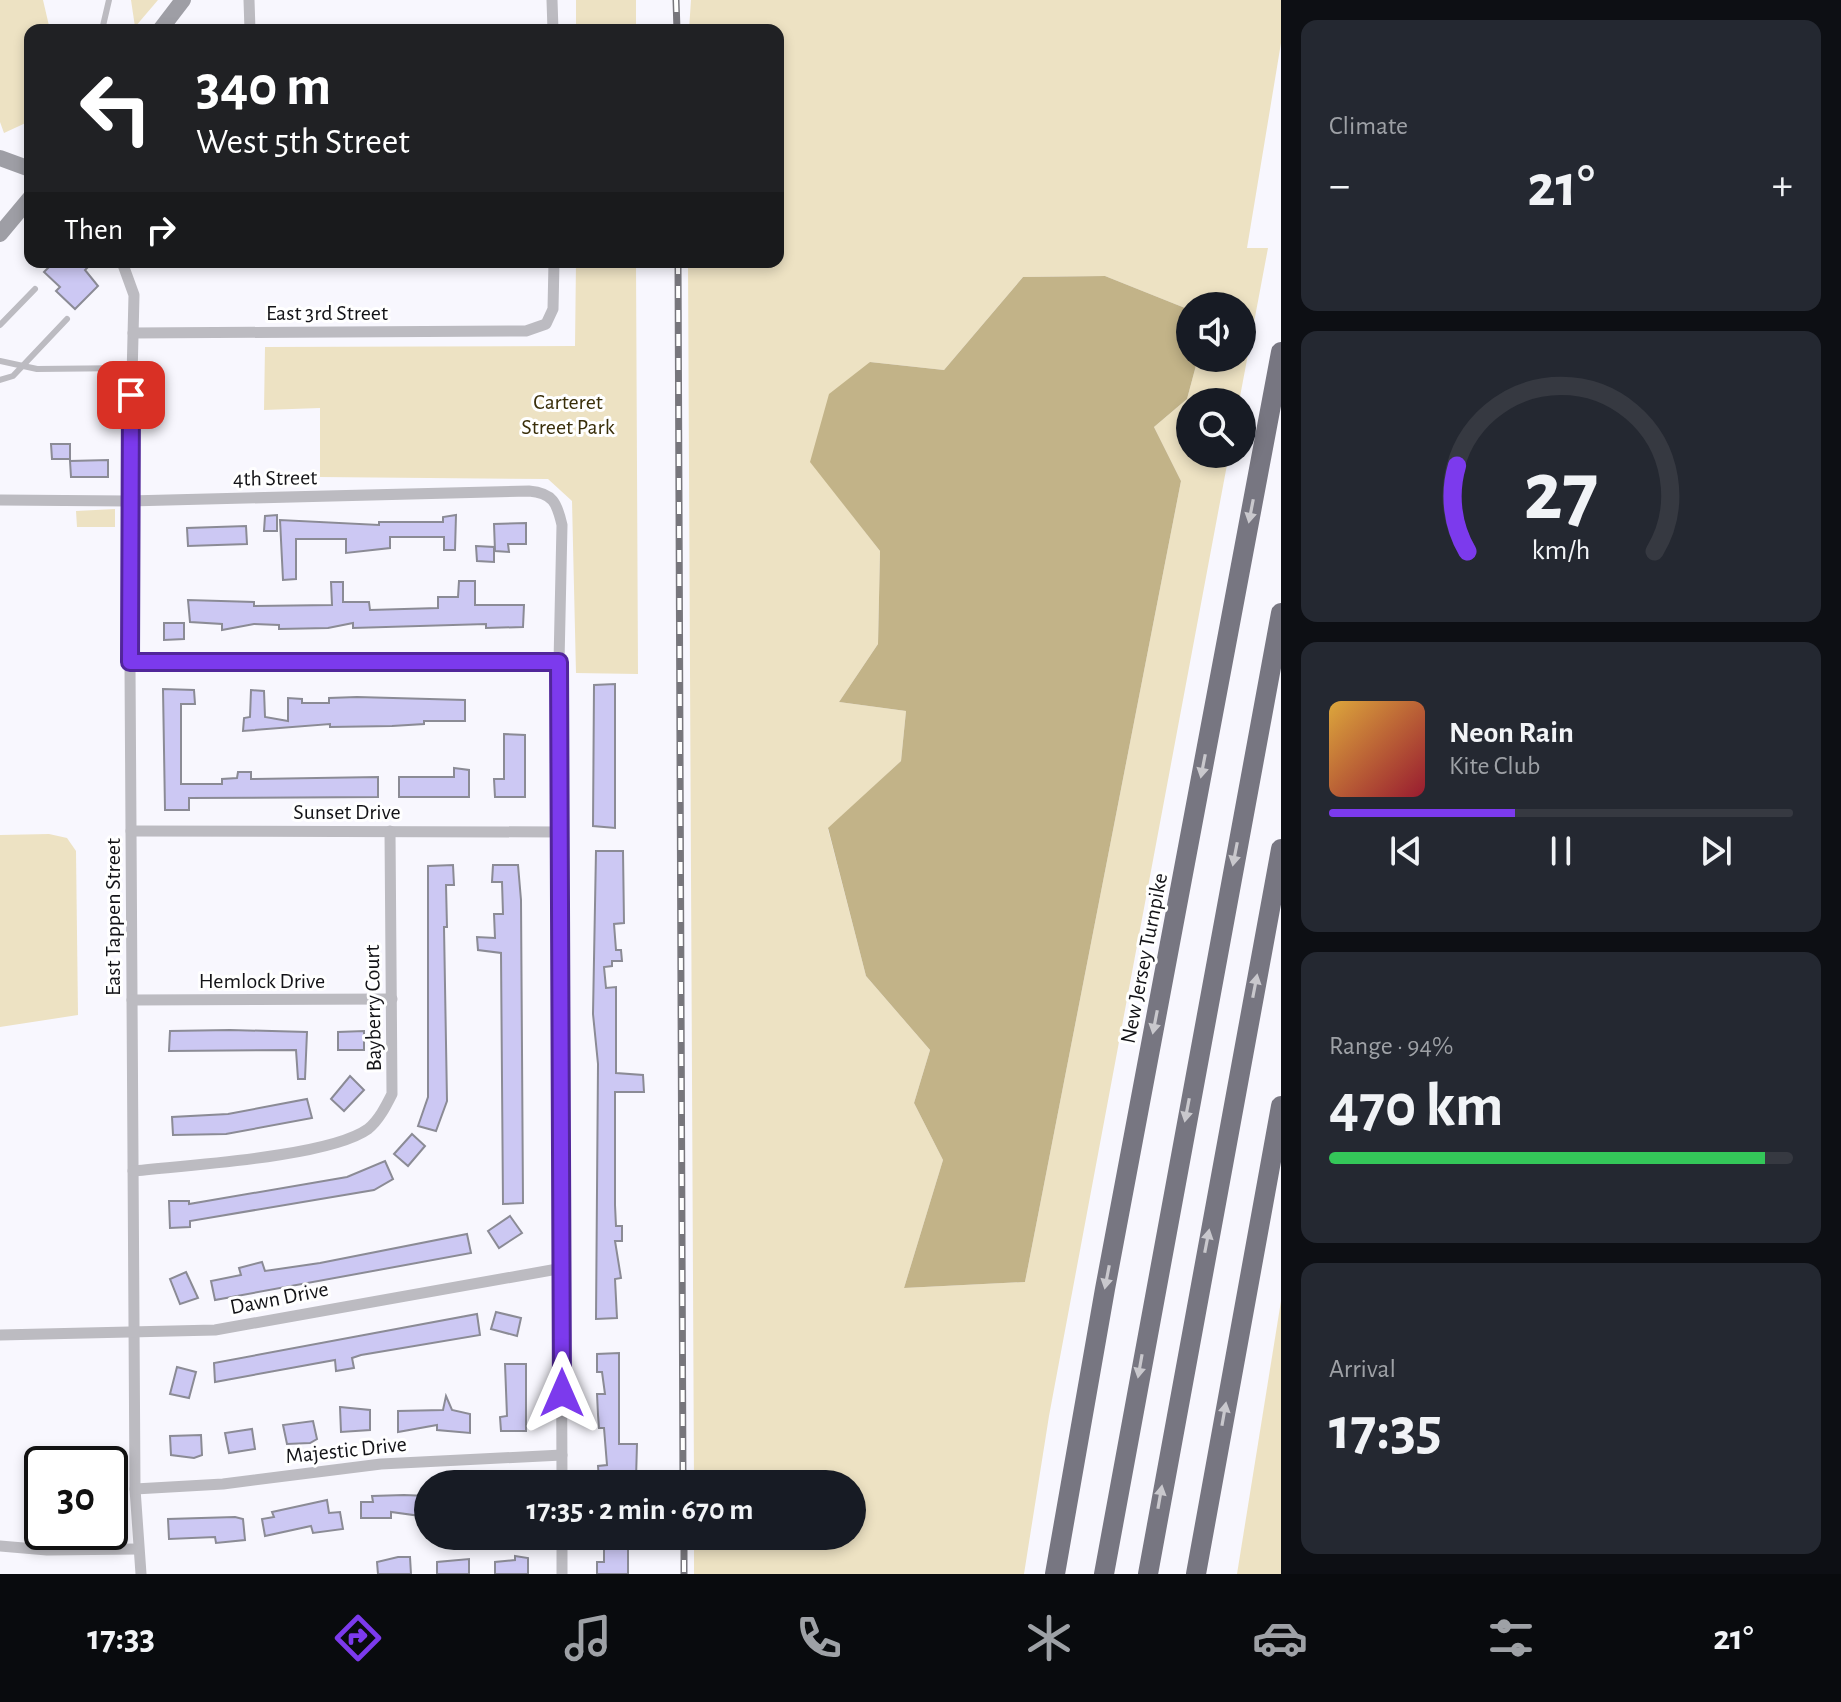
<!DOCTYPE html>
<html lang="en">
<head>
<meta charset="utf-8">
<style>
	:root { --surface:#171b24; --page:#242831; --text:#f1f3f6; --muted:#9ea1a6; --line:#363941; --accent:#7c3aed }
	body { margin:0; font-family:"Alegreya Sans",sans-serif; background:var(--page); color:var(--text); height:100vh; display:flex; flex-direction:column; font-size:30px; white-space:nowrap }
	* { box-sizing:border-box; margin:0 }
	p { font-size:26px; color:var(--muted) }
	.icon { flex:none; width:44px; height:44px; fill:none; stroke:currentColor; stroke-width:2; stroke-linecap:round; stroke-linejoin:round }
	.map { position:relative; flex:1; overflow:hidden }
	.side { display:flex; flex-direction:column; gap:20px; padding:20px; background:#0d0f14; width:560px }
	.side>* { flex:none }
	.banner { position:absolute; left:24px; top:24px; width:760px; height:244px; border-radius:16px; box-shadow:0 4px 12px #0003; background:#202124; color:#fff; overflow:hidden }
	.tools { position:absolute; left:1176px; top:292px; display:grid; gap:16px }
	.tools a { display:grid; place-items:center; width:80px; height:80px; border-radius:50%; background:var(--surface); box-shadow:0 4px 12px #0003; font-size:40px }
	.speed { position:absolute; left:24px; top:1446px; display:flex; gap:16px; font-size:40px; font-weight:700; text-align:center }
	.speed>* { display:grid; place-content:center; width:104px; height:104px; border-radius:50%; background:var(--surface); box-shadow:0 4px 12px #0003; line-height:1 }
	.speed .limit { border:4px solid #111; border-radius:12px; background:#fff; color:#111 }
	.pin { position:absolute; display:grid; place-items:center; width:68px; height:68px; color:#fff; margin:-34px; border-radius:16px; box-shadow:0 4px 12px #0006 }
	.me { position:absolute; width:88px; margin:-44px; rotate:0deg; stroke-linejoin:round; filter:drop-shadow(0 0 6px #0008) }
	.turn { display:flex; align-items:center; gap:28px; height:168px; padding:0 40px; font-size:36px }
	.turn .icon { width:104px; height:104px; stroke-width:2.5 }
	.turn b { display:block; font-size:56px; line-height:68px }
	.then { display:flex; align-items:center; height:76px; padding:0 40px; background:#0003; gap:16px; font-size:30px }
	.big { font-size:60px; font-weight:600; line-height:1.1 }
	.side .card { flex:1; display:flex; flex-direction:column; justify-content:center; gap:12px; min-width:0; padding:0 28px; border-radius:16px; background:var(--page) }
	.side .dial { align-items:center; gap:0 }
	.dial svg { height:208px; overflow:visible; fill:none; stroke:var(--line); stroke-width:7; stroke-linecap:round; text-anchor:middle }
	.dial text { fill:var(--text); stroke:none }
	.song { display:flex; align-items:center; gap:24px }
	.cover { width:96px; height:96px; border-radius:12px; background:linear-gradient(135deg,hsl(40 70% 55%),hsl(350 70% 35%)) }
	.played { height:8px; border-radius:4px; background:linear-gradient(90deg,var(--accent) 40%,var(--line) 40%) }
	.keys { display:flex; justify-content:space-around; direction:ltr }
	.heat { display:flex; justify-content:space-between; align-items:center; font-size:44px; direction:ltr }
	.charge { height:12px; border-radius:6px; background:linear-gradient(90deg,#34c759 94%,var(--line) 0) }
	.trip { position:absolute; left:414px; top:1470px; width:452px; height:80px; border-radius:40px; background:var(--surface); box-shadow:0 4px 12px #0003; font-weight:600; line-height:80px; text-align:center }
	.menu { display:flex; height:128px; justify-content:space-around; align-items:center; background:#090b0e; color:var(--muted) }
	.menu .icon { width:56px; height:56px }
	.menu .current { color:var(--accent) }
	.menu b { font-size:36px; color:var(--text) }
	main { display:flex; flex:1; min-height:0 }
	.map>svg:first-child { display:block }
	.green { fill:#ede2c3; fill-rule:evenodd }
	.water { fill:#c2b388 }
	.building { fill:#ccc8f3; stroke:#8b8b95; stroke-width:2 }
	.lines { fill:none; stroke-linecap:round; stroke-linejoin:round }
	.lane { stroke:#bcbbc1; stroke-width:6 }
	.street { stroke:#bcbbc1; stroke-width:11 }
	.secondary { stroke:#9e9ea5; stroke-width:16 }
	.highway { stroke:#777681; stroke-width:20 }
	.rail-casing { stroke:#77767c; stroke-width:7 }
	.rail { stroke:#fff; stroke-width:4; stroke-dasharray:12; stroke-linecap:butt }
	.oneway { fill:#c9c8cd }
	.route-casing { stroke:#51269a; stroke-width:20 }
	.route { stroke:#7c3aed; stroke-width:14 }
	.labels { text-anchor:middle; stroke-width:6; stroke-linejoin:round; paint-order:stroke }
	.street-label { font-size:22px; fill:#131317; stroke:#fff }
	.park-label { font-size:22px; fill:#392e09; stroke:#fff }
</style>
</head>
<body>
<main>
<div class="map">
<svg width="1281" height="1574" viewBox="0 0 1281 1574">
	<rect width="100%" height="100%" fill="#f8f7fe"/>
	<g class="green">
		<polygon points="0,0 43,0 50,30 30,30 30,121 4,133 0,122"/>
		<polygon points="131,0 158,0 135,27"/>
		<rect x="576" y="0" width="60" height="30"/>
		<path d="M691,0H1281V43L1247,248H1268L1239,402H1190V454H1229L1049,1416L1024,1574H694V1536H852V1484H694L688,262H778V30H689ZM1105,276L1190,310V306H1242V358H1198L1187,399L1154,427L1181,481L1025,1282L904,1288L943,1160L914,1103L930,1050L866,976L828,829L901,761L906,711L839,702L878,644L880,551L811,462L870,362L944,370L1023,277Z"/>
		<polygon points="576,262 636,262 638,674 576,673 572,501 548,479 320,477 320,408 264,410 265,347 575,346"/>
		<polygon points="115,509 115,527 77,527 76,511"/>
		<polygon points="49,834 67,838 76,851 78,1015 0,1027 0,835"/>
		<polygon points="1281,1301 1281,1574 1237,1574"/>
	</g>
	<polygon class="water" points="1105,276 1190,310 1190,358 1198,358 1187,399 1154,427 1181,481 1025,1282 904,1288 943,1160 914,1103 930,1050 866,976 828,828 901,761 906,711 839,702 878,644 880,551 810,462 829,394 870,362 944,370 1023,277"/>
	<g class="building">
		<polygon points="54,262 93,262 85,270 98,286 75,309 56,291 60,287 44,272"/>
		<polygon points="51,444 70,444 70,459 52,459"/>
		<polygon points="108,460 108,477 71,477 70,461"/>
		<polygon points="277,515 277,531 264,531 265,516"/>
		<polygon points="456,515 455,550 444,550 444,537 390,537 390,548 346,553 346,539 296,539 296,579 283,580 280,520 379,525 379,522 443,522 443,517"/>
		<polygon points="526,523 526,544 508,544 509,552 495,551 494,524"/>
		<polygon points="246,526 247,544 188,546 187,528"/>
		<polygon points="476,546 494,547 494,562 477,561"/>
		<polygon points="459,581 475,581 475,605 524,605 523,627 486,628 486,624 353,628 353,623 328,628 279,629 279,625 254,624 222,630 222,624 190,622 188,600 254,602 254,606 332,605 331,582 343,582 343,602 369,602 370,610 438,608 438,597 458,597"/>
		<polygon points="164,623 184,623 184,639 164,640"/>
		<polygon points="615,684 615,828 593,826 594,685"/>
		<polygon points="163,689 194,690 195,704 181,704 181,784 222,784 222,779 237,778 238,772 251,772 251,779 378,777 378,797 189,798 189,810 165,810"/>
		<polygon points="251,690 264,691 265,717 288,721 288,698 302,699 302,703 329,703 329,698 357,697 465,700 465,721 424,721 424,724 392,726 330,727 330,724 243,731 244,718 250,717"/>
		<polygon points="504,734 525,735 525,797 495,797 494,779 504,779"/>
		<polygon points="454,768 469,770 469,797 399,797 399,777 454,777"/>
		<polygon points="596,851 623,851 624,923 614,924 616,950 621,950 622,961 612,961 612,966 604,967 606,988 616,987 616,1073 643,1075 644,1092 615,1092 615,1205 616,1226 622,1226 622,1241 615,1241 621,1278 615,1279 617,1318 596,1319 598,1064 593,1014"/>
		<polygon points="453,865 454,885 446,885 447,927 444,927 447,1101 436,1131 418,1126 428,1097 428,866"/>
		<polygon points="493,865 518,865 521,900 523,1203 503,1204 501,953 478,950 477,937 495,938 494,914 503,914 502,882 492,882"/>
		<polygon points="230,1030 307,1032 305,1079 298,1079 296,1050 169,1051 170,1031"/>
		<polygon points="364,1031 364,1050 338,1050 338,1032"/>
		<polygon points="350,1076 364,1090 344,1111 331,1099"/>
		<polygon points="307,1099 312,1118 226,1134 173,1135 172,1117 228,1114"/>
		<polygon points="412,1134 425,1146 408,1166 394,1154"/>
		<polygon points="385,1161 393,1179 374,1190 190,1221 190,1227 170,1228 169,1201 189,1201 189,1204 347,1177"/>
		<polygon points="510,1216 522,1233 499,1248 488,1231"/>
		<polygon points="467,1234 471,1253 215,1300 211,1281 241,1275 239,1268 262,1262 265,1271 320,1263"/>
		<polygon points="186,1272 198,1298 180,1304 170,1279"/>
		<polygon points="496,1312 521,1318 517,1336 491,1329"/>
		<polygon points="477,1314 480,1335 361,1355 352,1358 354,1368 336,1371 335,1360 215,1382 214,1363"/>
		<polygon points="619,1353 619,1444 637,1444 636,1479 599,1480 598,1466 607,1465 604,1428 599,1428 598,1415 597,1394 605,1394 602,1372 597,1372 597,1354"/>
		<polygon points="505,1364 526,1364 526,1431 501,1431 500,1417 507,1416"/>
		<polygon points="177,1367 196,1372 189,1398 170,1394"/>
		<polygon points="446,1396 452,1410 470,1414 470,1433 437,1430 437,1425 398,1432 398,1411 443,1410"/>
		<polygon points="340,1407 370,1410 370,1430 341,1432"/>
		<polygon points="313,1421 317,1439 310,1443 287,1444 283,1425"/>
		<polygon points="252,1429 255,1449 229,1453 225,1433"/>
		<polygon points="201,1435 202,1455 194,1458 171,1455 170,1436"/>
		<polygon points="404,1495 428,1496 428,1517 391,1512 391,1518 361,1518 361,1502 373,1502 372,1496"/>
		<polygon points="327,1500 329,1513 340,1512 343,1529 313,1533 311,1526 265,1536 262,1519 274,1517 272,1512"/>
		<polygon points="235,1517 243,1519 245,1540 216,1543 215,1537 169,1539 168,1519"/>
		<polygon points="604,1540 621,1540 620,1546 628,1547 628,1574 597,1574 597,1562 604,1562"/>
		<polygon points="515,1556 528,1558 528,1574 495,1574 495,1562 515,1560"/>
		<polygon points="398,1557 410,1557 411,1574 378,1574 377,1562"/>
		<polygon points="469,1559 469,1574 437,1574 437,1562"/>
	</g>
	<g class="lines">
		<g class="lane">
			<polyline points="102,30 109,0"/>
			<polyline points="0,325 35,289"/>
			<polyline points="0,361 37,369 132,368"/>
			<polyline points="0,380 13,376 67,319"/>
		</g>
		<g class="street">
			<polyline points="249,0 250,30"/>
			<polyline points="552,0 553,30"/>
			<polyline points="122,262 134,295 129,501 135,1489 141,1574"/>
			<polyline points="133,333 526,331 546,324 553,309 554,262"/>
			<path d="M0,500L129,501L529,491C553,493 557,503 562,525L559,662L562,1484"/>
			<polyline points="130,662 559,662"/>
			<polyline points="131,831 562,832"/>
			<polyline points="132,1000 392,999"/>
			<path d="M133,1171C187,1165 329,1157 368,1129C379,1120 386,1106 392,1094L390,831"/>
			<polyline points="0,1335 215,1330 563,1268"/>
			<polyline points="135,1489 223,1484 381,1464 562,1455"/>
			<polyline points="562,1536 562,1574"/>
			<polyline points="0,1546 47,1550 138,1549"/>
		</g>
		<g class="secondary">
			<polyline points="160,30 183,0"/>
			<polyline points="0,158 30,169"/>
			<polyline points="0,234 30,198"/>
		</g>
		<g class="highway">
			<polyline points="1055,1574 1105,1289 1281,352"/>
			<polyline points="1104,1574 1281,613"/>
			<polyline points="1148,1574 1281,849"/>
			<polyline points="1196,1574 1281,1106"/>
		</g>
		<defs>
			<g id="rail">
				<polyline points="676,0 677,30"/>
				<polyline points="678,262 683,1484"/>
				<polyline points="684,1536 684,1574"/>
			</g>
		</defs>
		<use href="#rail" class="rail-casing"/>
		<use href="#rail" class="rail"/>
	</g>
	<defs><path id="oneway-solid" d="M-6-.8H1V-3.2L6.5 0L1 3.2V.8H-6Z" transform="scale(2)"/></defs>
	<g class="oneway">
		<use href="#oneway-solid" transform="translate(1251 511) rotate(101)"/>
		<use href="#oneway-solid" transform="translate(1203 766) rotate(101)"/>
		<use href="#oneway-solid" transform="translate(1235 854) rotate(101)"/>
		<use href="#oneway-solid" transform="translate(1255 986) rotate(-79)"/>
		<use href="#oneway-solid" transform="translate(1155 1022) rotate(101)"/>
		<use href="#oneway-solid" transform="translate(1187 1110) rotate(101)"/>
		<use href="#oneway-solid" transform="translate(1207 1241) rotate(-79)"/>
		<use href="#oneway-solid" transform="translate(1107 1277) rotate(101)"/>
		<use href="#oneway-solid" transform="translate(1140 1366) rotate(100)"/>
		<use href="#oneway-solid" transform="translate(1224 1414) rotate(-80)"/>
		<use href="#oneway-solid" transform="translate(1160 1497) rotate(-80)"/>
	</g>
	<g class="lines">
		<defs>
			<polyline id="route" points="131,395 130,662 559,662 562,1393"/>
		</defs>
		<use href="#route" class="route-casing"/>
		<use href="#route" class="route"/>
	</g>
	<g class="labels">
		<g class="street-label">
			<text x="327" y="320">East 3rd Street</text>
			<text transform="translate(275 477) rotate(-1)" y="8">4th Street</text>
			<text x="347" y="819">Sunset Drive</text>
			<text transform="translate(112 917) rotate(-90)" y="8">East Tappen Street</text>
			<text transform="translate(1143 958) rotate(-79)" y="8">New Jersey Turnpike</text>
			<text x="262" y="988">Hemlock Drive</text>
			<text transform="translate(372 1008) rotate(-91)" y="8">Bayberry Court</text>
			<text transform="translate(279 1297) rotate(-11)" y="8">Dawn Drive</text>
			<text transform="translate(346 1449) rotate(-6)" y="8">Majestic Drive</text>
		</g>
		<g class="park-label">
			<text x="568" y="409">Carteret<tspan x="568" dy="25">Street Park</tspan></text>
		</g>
	</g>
</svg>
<div class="tools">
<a><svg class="icon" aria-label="sound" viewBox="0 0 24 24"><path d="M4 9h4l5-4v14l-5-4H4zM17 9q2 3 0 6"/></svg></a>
<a><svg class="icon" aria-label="search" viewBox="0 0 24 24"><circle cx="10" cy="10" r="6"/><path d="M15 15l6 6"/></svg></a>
</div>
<div class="speed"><div class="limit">30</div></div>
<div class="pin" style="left:131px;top:395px;background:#d93025"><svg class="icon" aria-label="arrive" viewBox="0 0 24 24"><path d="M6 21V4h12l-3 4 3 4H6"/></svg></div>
<svg class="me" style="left:562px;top:1393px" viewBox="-20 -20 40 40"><path d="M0-17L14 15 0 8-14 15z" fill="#7c3aed" stroke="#fff" stroke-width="4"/></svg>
<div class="trip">17:35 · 2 min · 670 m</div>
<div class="banner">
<div class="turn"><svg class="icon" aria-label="left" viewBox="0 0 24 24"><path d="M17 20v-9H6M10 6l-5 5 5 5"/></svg><div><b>340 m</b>West 5th Street</div></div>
<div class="then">Then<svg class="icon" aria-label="right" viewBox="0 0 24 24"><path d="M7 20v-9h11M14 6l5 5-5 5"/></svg></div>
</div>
</div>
<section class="side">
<div class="card"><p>Climate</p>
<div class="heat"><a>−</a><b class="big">21°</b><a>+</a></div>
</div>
<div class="card dial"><svg viewBox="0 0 100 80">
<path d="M14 69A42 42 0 1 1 86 69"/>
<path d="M14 69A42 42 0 0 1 10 36" stroke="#7c3aed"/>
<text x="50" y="56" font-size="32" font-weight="700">27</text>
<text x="50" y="72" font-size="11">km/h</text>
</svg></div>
<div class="card">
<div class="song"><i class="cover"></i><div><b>Neon Rain</b><p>Kite Club</p></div></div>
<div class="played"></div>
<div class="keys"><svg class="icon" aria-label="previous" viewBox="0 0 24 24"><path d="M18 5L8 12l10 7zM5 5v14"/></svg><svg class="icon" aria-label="pause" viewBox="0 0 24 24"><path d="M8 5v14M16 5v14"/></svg><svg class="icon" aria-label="next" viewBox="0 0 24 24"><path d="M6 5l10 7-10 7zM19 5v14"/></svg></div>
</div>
<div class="card"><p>Range · 94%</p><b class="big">470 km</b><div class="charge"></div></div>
<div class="card"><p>Arrival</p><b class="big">17:35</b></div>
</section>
</main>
<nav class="menu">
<b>17:33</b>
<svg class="icon current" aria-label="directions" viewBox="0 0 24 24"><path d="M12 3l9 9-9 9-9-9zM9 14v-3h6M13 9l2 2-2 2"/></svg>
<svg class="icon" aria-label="music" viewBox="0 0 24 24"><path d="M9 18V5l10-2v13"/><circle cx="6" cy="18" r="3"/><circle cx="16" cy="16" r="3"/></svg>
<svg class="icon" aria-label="phone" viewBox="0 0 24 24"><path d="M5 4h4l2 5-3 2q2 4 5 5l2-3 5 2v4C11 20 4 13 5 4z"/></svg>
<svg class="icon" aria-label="climate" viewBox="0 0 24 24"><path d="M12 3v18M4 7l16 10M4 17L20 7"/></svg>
<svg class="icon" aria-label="car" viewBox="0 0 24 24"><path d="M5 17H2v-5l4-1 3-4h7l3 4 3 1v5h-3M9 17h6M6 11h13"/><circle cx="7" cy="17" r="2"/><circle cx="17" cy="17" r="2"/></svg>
<svg class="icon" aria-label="filters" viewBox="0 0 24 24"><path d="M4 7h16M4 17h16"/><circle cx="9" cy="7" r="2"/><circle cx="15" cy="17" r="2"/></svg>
<b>21°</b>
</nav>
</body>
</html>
